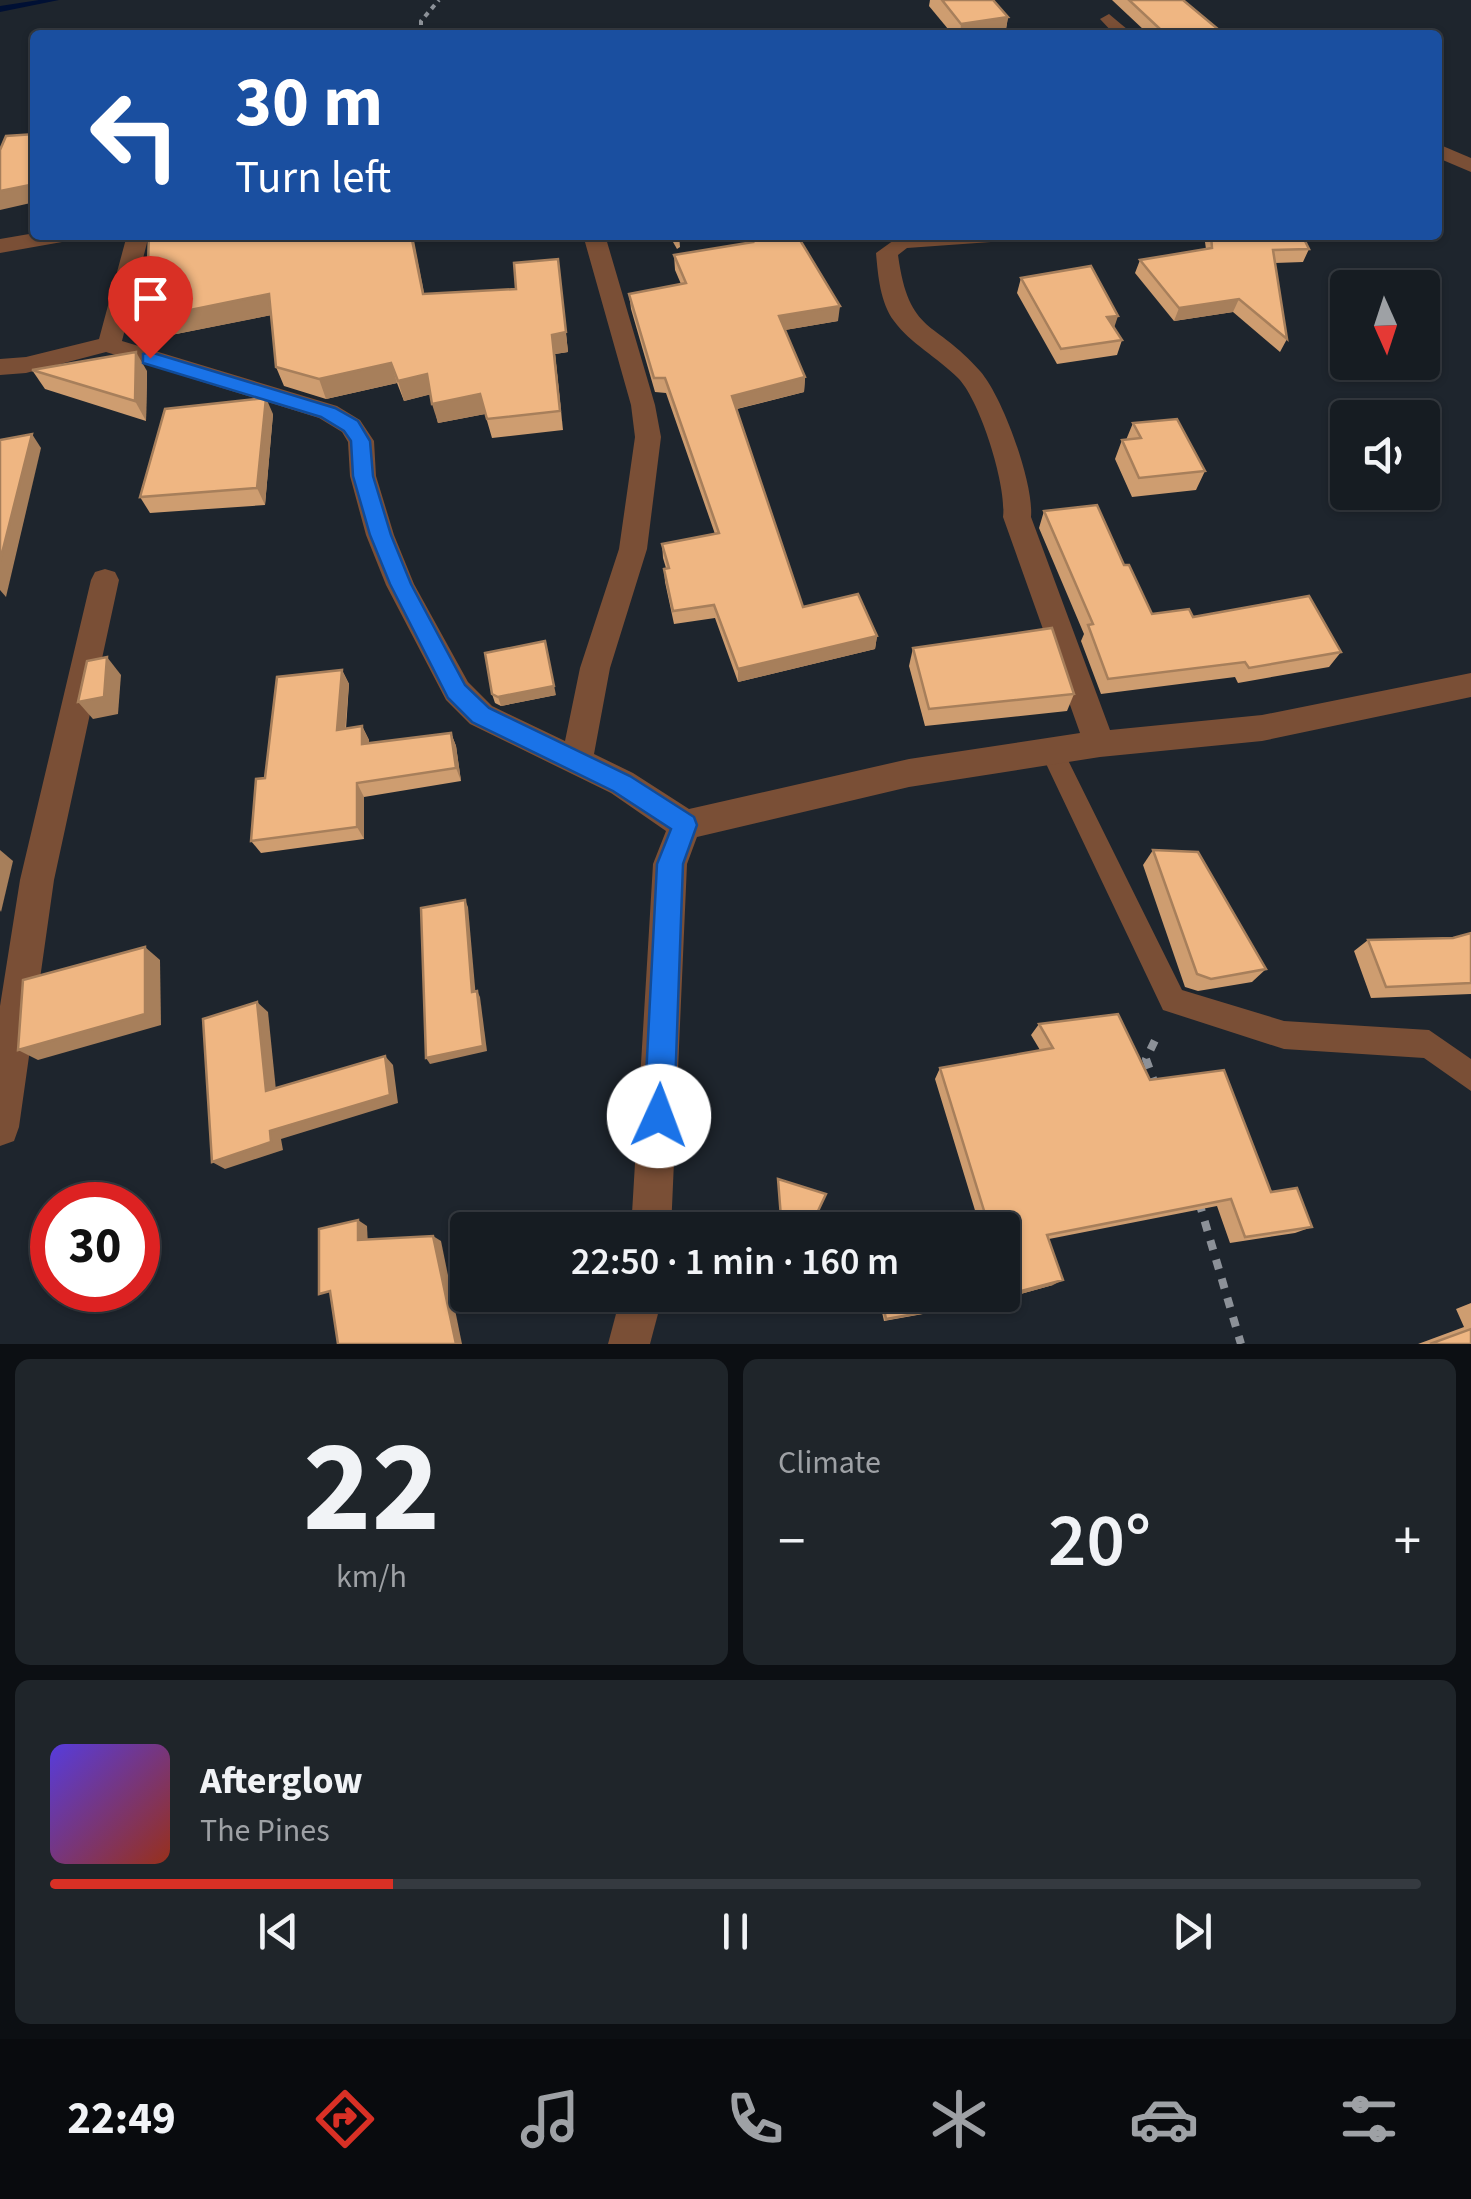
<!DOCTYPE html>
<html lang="en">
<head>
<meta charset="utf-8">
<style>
	:root { --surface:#161c22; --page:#1f252a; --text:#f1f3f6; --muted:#9ea1a5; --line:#353a40; --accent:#d93025 }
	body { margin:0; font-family:"Source Sans 3",sans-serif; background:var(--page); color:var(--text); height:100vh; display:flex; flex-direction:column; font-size:38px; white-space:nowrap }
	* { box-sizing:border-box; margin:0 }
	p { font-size:32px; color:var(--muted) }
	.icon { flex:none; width:55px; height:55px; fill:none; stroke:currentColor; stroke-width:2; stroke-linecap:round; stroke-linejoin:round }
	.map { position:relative; height:1344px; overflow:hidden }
	.side { display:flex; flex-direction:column; gap:15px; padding:15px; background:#0c0f13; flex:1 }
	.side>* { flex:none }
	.guide { position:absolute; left:30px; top:30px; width:1412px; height:210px; border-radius:10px; box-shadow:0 2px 8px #0004,0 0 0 2px var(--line); background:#1a4fa0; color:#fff; overflow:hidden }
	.needle { width:65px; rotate:177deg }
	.tools { position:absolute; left:1330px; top:270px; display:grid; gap:20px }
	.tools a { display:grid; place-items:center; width:110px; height:110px; border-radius:10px; background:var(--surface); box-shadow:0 2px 8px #0004,0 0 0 2px var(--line); font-size:50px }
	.speed { position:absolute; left:30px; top:1182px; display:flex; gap:20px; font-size:50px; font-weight:700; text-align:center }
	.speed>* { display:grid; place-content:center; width:130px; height:130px; border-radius:50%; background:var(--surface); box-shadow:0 2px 8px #0004,0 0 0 2px var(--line); line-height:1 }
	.speed .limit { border:15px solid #d22; background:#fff; color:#111 }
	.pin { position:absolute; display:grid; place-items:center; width:85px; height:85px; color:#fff; margin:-102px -42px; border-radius:50% 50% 50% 0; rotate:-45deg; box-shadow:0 0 10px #0007 }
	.pin .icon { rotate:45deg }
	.me { position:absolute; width:110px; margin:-55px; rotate:2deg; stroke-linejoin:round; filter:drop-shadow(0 0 8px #0008) }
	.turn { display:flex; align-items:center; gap:35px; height:210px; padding:0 40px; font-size:45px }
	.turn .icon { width:130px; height:130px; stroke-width:2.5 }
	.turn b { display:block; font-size:70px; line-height:85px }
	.big { font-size:75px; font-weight:600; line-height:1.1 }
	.side .card { flex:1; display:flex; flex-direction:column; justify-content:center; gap:15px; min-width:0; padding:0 35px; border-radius:15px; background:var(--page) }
	.side .dial { align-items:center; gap:0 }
	.dial b { font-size:130px; line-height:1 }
	.song { display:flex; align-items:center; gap:30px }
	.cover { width:120px; height:120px; border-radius:15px; background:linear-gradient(135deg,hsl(250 70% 55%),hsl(10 70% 35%)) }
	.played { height:10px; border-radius:5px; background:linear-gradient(90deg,var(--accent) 25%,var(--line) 25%) }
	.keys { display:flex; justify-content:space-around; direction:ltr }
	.heat { display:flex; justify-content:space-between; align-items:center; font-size:55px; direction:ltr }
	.side .tiles { flex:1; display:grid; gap:15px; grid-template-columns:1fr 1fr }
	.card:last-child { grid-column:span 2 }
	.trip { position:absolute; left:450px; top:1212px; width:570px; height:100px; border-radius:10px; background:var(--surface); box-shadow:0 2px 8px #0004,0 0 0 2px var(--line); font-weight:600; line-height:100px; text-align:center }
	.menu { display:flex; height:160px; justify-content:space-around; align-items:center; background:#090b0e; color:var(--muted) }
	.menu .icon { width:70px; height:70px }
	.menu .active { color:var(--accent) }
	.menu b { font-size:45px; color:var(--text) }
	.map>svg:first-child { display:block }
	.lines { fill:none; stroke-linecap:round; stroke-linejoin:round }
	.stream { fill:#001034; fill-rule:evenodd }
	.path-far1 { stroke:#8c9198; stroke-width:4; stroke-dasharray:5 5; stroke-linecap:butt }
	.path { stroke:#8c9198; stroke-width:8; stroke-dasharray:10 10; stroke-linecap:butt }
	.lane { fill:#7a4f36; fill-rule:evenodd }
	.street { fill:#7a4f36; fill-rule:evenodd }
	.wall { fill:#ce9d70 }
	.shaded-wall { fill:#a77f5b }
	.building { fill:#efb682; stroke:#a77f5b; stroke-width:2.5 }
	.route { fill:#1a73e8; stroke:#114b97; stroke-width:2.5 }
</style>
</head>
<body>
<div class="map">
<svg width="1471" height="1344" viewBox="0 0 1471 1344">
	<rect width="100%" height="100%" fill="#1e252d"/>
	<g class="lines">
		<polygon class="stream" points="39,0 59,0 0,12 0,6"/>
		<polyline class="path-far1" points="421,35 421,21 439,0"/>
		<g class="path">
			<polyline points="1156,1087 1146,1059 1158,1034"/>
			<polyline points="1199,1202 1241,1344"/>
		</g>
		<polygon class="lane" points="1052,741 1060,744 1182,990 1284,1021 1429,1030 1471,1059 1471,1091 1424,1058 1284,1049 1163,1010 1040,751 1044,744"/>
		<g class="street">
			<polygon points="1109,14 1134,35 1115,35 1100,19"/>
			<polygon points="1438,144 1471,158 1471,172 1438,158"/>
			<polygon points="35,233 73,235 62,242 0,253 0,239"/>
			<path d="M127,235H149L122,341L337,406L360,420L374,441L376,476L394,535L414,584L468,682L492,706L565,741L580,668L619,549L635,437L631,405L583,235H605L655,405L661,437L647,549L610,668L594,754L633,773L689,809L909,759L1080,733L1003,517C1007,486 980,400 958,378C938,358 910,343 894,321C880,302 878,275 876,253L901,235H1002L991,242L907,248L898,255C909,336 935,319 980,371C1003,397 1034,484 1031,517L1110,730L1262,715L1471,673V697L1262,741L1100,757L909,787L697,837L687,864L671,1230H631L653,864L666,831L611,793L470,724L446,700L386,585L366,535L350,476L348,442L342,432L319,418L106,352L26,373L0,375V359L26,357L99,339Z"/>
			<polygon points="105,569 115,572 119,580 54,880 19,1127 14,1141 0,1146 0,1006 20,880 91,580 95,572"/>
			<polygon points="621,1295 663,1295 650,1344 608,1344"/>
		</g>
	</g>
	<g class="wall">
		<polygon points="930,0 993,0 1008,17 1005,35 953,35 929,6"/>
		<polygon points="1112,0 1183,0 1225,35 1145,31"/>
		<polygon points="669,235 679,235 680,247 677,249"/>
		<polygon points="743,235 797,235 838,321 785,330 805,377 804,392 737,409 803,607 877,636 875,649 738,682 715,618 674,624 665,582 664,569 666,568 663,558 662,544 715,534 666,393 655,392 631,309 629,294 681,284 675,270 674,255 747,243"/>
		<polygon points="1204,235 1302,235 1309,249 1303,262 1275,263 1287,339 1280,352 1233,312 1174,321 1135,273 1140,260 1206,249"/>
		<polygon points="558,259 568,352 555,354 563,430 492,438 485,414 438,423 431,394 404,401 397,383 326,399 284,386 276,367 271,315 156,338 146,319 424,294 516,289"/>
		<polygon points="1021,278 1114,328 1122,340 1117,355 1057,364 1017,293"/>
		<polygon points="32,370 147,371 146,421 45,389"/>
		<polygon points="273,414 265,505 150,513 140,497"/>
		<polygon points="1133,423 1205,471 1196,490 1132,497 1115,459 1122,440 1126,440"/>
		<polygon points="1044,511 1124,565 1152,614 1193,617 1341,652 1329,667 1238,683 1235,677 1101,694 1081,641 1084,634 1039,528"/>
		<polygon points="913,648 1074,694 1067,711 925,726 909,666"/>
		<polygon points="342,670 349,684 346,729 362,726 369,740 369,743 451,733 456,746 461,781 364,797 364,839 261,853 251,841 265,778"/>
		<polygon points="492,694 556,695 501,706 495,703"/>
		<polygon points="1153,850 1266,969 1252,982 1198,991 1185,987 1143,865"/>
		<polygon points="1471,933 1471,994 1371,998 1354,951 1368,940 1453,938"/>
		<polygon points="1039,1024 1150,1080 1271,1192 1312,1227 1295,1233 1230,1243 1217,1206 1049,1239 1053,1285 1002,1299 1002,1230 981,1230 935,1079 940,1068 1040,1050 1031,1035"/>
		<polygon points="878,1295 923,1295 926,1312 923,1314 884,1321"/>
		<polygon points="1471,1303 1471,1344 1418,1344 1464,1327 1456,1309"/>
	</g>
	<g class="shaded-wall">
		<polygon points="1008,17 1005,35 960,35 961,24"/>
		<polygon points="35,184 35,202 0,210 0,191"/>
		<polygon points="411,235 413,235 428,313 423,294"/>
		<polygon points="558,259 568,352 555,354 563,430 552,335"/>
		<polygon points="269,294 277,314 156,338 146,319"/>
		<polygon points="1239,299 1233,312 1174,321 1179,308"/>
		<polygon points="840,306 838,321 779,331 779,316"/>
		<polygon points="1118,316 1113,331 1107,317"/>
		<polygon points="136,352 147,371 146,421 135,401"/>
		<polygon points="391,363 397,383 326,399 319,379"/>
		<polygon points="427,374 432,394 404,401 398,381"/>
		<polygon points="805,377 804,392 732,410 732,396"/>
		<polygon points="480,394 485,414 438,423 432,404"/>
		<polygon points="266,398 273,414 265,505 257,488"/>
		<polygon points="32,434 41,448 6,597 0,590 0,561"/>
		<polygon points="877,636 875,649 738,682 738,669"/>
		<polygon points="545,641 556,695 501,706 498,697"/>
		<polygon points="107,657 121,675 118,714 93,719 78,702"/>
		<polygon points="342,670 349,684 344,743 337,730"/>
		<polygon points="362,726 369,740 369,758 362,744"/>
		<polygon points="451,733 456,746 461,781 456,768"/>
		<polygon points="357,783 364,797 364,839 357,827"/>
		<polygon points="0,850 13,861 1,912 0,910"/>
		<polygon points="465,900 468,907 476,998 472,992"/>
		<polygon points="145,947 160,960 161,1025 38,1060 18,1050"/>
		<polygon points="477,991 480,997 487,1051 430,1064 426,1058"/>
		<polygon points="257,1002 268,1012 277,1100 266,1091"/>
		<polygon points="385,1056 393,1065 398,1103 281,1139 283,1150 225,1169 212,1162 270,1131"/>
		<polygon points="358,1220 367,1226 368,1246 358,1240"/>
		<polygon points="433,1236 441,1241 462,1344 456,1344"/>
		<polygon points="1063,1280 1053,1285 1002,1299 1010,1294"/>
	</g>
	<g class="building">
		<polygon points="942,0 993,0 1008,17 961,24"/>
		<polygon points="1129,0 1183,0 1225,35 1121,35 1160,29"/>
		<polygon points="35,134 35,184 0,191 0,150 6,136"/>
		<polygon points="149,235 411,235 423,294 516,289 514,263 558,259 566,332 552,335 560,411 487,419 480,394 432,404 427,374 398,381 391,363 319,379 276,367 269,294 146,319"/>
		<polygon points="750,235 797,235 840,306 779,316 805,377 732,396 803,607 858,594 877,636 738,669 714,605 673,611 664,569 669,568 662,544 719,533 665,378 654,378 629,294 686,283 674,255 753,242"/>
		<polygon points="1211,235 1302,235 1309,249 1273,250 1287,339 1239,299 1179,308 1140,260 1212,248"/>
		<polygon points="1091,266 1118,316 1107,317 1122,340 1061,349 1021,278"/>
		<polygon points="136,352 135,401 32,370"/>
		<polygon points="266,398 257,488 140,497 165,409"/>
		<polygon points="1177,419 1205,471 1139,478 1122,440 1141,438 1133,423"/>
		<polygon points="32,434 0,561 0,440"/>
		<polygon points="1097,505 1124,565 1129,565 1152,614 1189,609 1193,617 1309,596 1341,652 1249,668 1245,662 1108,679 1088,625 1093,624 1044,511"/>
		<polygon points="1052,628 1074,694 929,709 913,648"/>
		<polygon points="545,641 554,686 498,697 492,694 485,653"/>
		<polygon points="107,657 104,697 78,702 87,661"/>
		<polygon points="342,670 337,730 362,726 362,744 451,733 456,768 357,783 357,827 251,841 256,779 265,778 277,677"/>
		<polygon points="1153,850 1198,852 1266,969 1211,979 1197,974"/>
		<polygon points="465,900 472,992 477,991 483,1046 426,1058 421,908"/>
		<polygon points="1471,933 1471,983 1386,987 1368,940 1453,938"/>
		<polygon points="145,947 145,1014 18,1050 23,980"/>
		<polygon points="257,1002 266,1091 385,1056 390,1095 270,1131 271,1142 212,1162 203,1019"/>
		<polygon points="1118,1014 1150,1080 1224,1070 1271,1192 1297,1188 1312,1227 1245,1237 1231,1199 1047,1235 1063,1280 1010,1294 1002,1270 1002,1230 990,1230 940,1068 1053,1048 1039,1024"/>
		<polygon points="778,1179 826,1194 809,1230 782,1230"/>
		<polygon points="519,1218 518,1230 468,1230 468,1262 459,1262 464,1220"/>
		<polygon points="358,1220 358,1240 433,1236 456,1344 338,1344 330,1291 319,1294 319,1229"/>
		<polygon points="881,1295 923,1295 926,1312 886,1319"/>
		<polygon points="1471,1329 1471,1344 1430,1344"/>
	</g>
	<polygon class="route" points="150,352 335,408 358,421 370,441 373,476 391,535 411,584 465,685 489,708 630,776 694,817 697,825 683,864 674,1116 669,1126 659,1130 649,1126 644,1116 657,864 671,829 613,791 472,722 448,698 390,584 370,535 353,476 351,441 344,431 321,417 143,363 143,354"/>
</svg>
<div class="tools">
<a><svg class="needle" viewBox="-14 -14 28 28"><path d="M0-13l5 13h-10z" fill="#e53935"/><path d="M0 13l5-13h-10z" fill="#9ea1a5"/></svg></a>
<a><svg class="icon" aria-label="sound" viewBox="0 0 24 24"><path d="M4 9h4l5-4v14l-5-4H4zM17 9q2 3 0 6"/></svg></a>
</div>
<div class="speed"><div class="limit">30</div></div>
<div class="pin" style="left:150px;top:358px;background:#d93025"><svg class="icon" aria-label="arrive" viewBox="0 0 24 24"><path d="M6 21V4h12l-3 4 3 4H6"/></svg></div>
<svg class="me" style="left:659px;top:1116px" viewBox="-20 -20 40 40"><circle r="19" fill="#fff"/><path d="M0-13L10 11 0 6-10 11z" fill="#1a73e8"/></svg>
<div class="trip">22:50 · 1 min · 160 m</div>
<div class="guide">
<div class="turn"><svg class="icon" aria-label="left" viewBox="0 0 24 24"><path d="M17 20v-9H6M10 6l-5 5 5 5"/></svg><div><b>30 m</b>Turn left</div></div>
</div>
</div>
<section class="side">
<div class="tiles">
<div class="card dial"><b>22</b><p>km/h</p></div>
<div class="card"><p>Climate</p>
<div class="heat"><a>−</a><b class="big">20°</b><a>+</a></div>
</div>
<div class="card">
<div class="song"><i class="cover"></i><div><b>Afterglow</b><p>The Pines</p></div></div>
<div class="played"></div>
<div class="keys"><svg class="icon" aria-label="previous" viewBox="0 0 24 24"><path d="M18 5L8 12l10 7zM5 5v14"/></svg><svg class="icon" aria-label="pause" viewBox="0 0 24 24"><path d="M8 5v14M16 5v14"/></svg><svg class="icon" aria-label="next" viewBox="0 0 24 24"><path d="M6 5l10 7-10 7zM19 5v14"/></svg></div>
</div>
</div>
</section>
<nav class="menu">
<b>22:49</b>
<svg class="icon active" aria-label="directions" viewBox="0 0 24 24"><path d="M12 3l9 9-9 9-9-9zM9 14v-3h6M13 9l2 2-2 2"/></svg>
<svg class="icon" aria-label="music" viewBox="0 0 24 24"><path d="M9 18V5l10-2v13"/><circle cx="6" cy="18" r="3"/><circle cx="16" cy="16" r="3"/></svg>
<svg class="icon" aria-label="phone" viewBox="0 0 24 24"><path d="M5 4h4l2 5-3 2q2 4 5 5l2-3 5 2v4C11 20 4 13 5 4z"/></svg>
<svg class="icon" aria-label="climate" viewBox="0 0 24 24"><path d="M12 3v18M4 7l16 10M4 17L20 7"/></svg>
<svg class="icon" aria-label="car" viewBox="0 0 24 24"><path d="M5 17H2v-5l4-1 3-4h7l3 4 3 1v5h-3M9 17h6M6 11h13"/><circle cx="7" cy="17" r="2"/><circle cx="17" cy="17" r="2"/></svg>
<svg class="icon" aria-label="filters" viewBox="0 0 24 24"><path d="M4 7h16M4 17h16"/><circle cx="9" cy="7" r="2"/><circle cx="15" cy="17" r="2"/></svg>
</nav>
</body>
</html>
